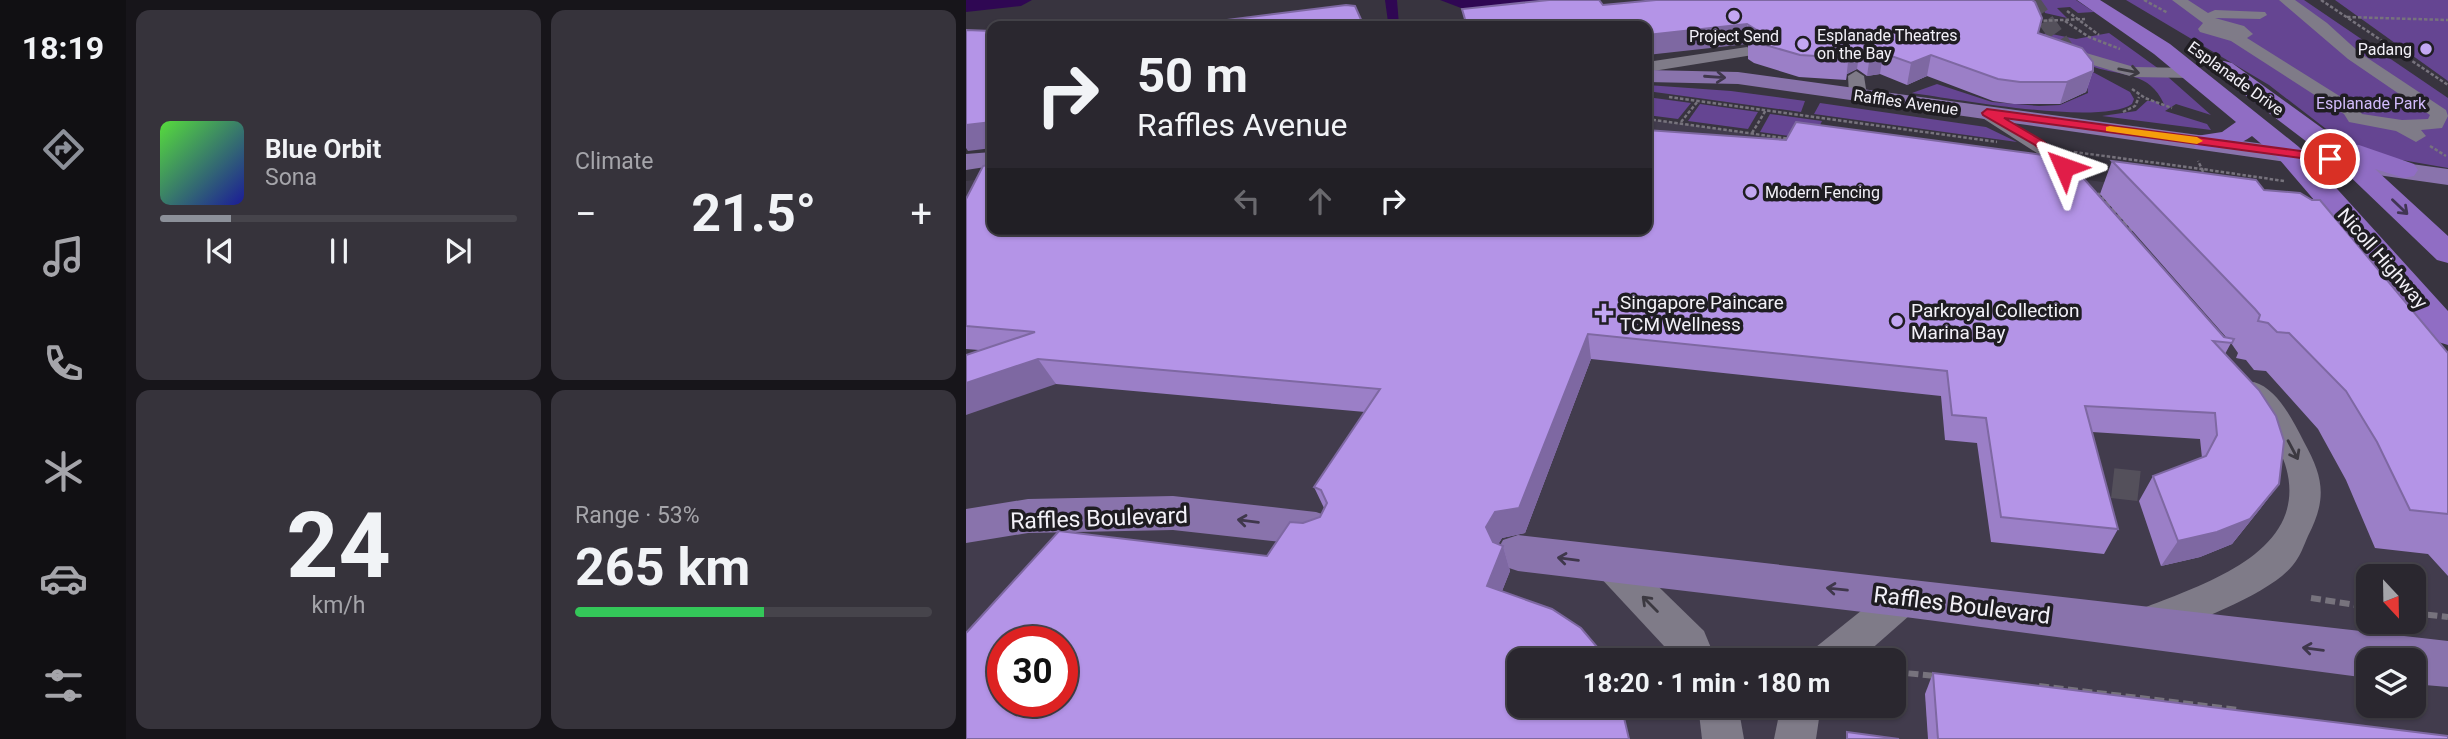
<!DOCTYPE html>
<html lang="en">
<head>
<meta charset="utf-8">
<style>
	:root { --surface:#2a272f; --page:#36333b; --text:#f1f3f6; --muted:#a5a5aa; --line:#46444b; --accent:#8c9099 }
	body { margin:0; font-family:Roboto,sans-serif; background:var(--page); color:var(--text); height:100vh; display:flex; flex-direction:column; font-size:26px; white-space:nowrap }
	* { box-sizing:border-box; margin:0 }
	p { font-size:23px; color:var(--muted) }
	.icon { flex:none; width:38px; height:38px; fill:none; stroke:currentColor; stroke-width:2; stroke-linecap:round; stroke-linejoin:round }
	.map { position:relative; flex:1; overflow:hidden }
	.panel { display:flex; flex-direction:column; gap:10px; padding:10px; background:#17151a; width:840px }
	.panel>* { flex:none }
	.guide { position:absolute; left:21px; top:21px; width:665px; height:214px; border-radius:14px; box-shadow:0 2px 5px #0004,0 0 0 2px var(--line); background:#2a272f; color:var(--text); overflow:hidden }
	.needle { width:46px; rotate:158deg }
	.buttons { position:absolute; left:1390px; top:564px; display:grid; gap:14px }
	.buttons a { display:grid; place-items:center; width:70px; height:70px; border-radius:14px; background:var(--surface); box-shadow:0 2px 5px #0004,0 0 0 2px var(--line); font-size:35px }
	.speed { position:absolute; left:21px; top:626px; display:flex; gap:14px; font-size:35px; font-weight:700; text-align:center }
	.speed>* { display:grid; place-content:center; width:91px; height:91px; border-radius:50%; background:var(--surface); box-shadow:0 2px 5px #0004,0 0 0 2px var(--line); line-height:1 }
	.speed .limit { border:10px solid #d22; background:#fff; color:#111 }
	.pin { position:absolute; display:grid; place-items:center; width:60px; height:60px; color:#fff; margin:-30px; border:4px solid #fff; border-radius:50%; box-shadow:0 2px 7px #0007 }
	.me { position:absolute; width:77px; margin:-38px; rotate:313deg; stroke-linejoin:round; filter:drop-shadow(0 0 5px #0008) }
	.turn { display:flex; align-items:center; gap:24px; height:147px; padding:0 35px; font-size:32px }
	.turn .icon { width:91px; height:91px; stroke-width:2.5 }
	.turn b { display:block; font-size:49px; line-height:60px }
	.lanes { display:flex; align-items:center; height:66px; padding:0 35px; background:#0003; justify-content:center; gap:35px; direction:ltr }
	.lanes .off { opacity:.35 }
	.big { font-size:52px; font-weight:700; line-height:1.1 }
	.panel .widget { flex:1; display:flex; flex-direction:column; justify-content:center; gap:10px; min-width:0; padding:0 24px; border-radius:14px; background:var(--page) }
	.panel .dial { align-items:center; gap:0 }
	.dial b { font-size:91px; line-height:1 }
	.song { display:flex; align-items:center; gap:21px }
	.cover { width:84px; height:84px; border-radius:10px; background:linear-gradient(135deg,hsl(110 70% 55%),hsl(240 70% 35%)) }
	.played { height:7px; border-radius:4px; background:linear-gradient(90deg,var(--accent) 20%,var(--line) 20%) }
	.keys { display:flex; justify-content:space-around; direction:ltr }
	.heat { display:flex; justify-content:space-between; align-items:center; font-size:38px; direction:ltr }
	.charge { height:10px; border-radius:5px; background:linear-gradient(90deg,#34c759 53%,var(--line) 0) }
	.panel .tiles { flex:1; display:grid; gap:10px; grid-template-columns:repeat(2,1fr) }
	.trip { position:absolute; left:541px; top:648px; width:399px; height:70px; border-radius:14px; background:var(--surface); box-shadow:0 2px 5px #0004,0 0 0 2px var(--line); font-weight:700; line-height:70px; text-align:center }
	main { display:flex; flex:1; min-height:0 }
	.menu { display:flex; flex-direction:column; width:126px; justify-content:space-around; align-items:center; background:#111013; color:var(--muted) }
	.menu .icon { width:49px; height:49px }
	.menu .on { color:var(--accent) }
	.menu b { font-size:32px; color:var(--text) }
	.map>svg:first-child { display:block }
	.built { fill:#423c4d; fill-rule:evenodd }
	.green { fill:#654592 }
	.water { fill:#2f0753 }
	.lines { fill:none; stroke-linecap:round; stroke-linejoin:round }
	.canal { fill:#2f0753; fill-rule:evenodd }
	.river { fill:#2f0753; fill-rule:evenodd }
	.minor-tunnel-far1 { stroke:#54505b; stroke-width:16; stroke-dasharray:16 8; stroke-linecap:butt }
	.minor-tunnel { stroke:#54505b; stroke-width:30; stroke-dasharray:30 15; stroke-linecap:butt }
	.path-far2 { stroke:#77737d; stroke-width:2.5; stroke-dasharray:3.5 2; stroke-linecap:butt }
	.path-far1 { stroke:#77737d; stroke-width:3.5; stroke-dasharray:6 2.5; stroke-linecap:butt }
	.path { stroke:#77737d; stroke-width:6; stroke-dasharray:10 4.5; stroke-linecap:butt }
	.minor { fill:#7f7b88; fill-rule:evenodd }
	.major { fill:#8973ac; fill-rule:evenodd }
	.highway { fill:#906dc4; fill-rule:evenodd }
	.wall { fill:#9b7fc7 }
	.shaded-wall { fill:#7e68a2 }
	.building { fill:#b494e7; stroke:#7e68a2; stroke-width:2; fill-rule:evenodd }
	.oneway { stroke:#3c3941 }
	.oneway2 { stroke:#3f374b }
	.oneway3 { stroke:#413553 }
	.route { fill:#e11d48; stroke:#92132f; stroke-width:2 }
	.slow { fill:#f59e0b }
	.poi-dot { fill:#c3a7f2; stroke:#1f1d22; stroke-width:2.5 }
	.labels { text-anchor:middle; stroke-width:7; stroke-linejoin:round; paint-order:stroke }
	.far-poi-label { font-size:16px; fill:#f3f1f8; stroke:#1f1d22; text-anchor:start }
	.far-street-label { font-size:16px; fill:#f3f1f8; stroke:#1f1d22 }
	.far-park-label { font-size:16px; fill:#d2bbfb; stroke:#1f1d22 }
	.street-label { font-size:19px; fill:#f3f1f8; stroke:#1f1d22 }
	.poi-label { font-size:19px; fill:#f3f1f8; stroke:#1f1d22; text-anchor:start }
	.near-street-label { font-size:23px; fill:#f3f1f8; stroke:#1f1d22 }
</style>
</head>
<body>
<main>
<nav class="menu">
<b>18:19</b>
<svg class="icon on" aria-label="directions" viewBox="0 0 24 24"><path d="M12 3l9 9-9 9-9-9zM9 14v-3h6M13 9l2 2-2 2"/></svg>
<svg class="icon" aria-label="music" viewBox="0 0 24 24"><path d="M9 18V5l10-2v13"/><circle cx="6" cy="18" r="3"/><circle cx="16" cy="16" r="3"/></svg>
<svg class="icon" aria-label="phone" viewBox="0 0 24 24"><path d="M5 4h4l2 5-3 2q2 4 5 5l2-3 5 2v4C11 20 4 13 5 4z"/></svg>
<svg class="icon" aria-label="climate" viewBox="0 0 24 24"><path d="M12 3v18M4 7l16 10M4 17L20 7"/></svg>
<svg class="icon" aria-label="car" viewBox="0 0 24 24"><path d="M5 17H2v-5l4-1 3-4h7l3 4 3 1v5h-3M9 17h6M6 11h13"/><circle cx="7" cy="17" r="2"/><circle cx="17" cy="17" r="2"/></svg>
<svg class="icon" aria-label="filters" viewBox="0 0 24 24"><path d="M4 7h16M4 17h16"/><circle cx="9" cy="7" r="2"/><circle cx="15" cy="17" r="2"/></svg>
</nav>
<section class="panel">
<div class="tiles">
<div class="widget">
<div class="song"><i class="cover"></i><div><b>Blue Orbit</b><p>Sona</p></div></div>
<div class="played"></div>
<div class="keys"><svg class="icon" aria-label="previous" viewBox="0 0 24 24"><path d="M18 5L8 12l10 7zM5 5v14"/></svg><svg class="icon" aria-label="pause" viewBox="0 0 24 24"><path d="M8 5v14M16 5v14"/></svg><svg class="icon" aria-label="next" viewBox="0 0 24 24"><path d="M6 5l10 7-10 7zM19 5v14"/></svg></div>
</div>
<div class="widget"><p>Climate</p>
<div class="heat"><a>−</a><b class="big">21.5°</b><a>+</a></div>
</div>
<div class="widget dial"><b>24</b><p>km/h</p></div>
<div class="widget"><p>Range · 53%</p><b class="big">265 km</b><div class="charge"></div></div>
</div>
</section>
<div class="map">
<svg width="1482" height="739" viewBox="0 0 1482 739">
	<rect width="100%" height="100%" fill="#38343f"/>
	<path class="built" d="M681,119L1311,206L1482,431V739H0V181L26,178V229H681ZM1402,576H1447V621H1402ZM37,642H96V702H37ZM553,660H928V705H553ZM1402,660H1447V705H1402Z"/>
	<g class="green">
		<polygon points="1074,0 1110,0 1128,12 1112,13 1104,7 1091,8 1101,18 1079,13"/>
		<polygon points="1160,0 1338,0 1482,98 1482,168 1390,152 1303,85"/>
		<polygon points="1369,0 1482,0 1482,81"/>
		<path d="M1081,33L1110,39L1143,33L1193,69L1245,115L1210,104L1199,111L1241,124L1245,130L1136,116L1170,111L1181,101H1189L1195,106L1198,104C1183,71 1157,77 1128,67C1110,61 1092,46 1075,35Z"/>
		<path d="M1125,71L1164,92L1168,99L1166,104C1133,126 990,99 946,93L971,84L1026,102L1073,106L1094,105L1122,93L1120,77Z"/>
		<polygon points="681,85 765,91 839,101 835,112 681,91"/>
		<polygon points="681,97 725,103 712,119 681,115"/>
		<polygon points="854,103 1020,127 1051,142 848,114"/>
		<polygon points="734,104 792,112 782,129 722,121"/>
		<polygon points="804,114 856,121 847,139 794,132"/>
	</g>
	<polygon class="water" points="474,0 626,0 530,11 495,8"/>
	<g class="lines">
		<polygon class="canal" points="419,0 431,0 433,25 422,22"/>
		<polygon class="river" points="0,0 66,0 55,6 0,12"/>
		<polyline class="minor-tunnel-far1" points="1066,1 1103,53"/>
		<polyline class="minor-tunnel" points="1102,478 1173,486"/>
		<g class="path-far2">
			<polyline points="1178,0 1202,13"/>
			<polyline points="1355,0 1482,85"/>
			<polyline points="1101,11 1133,35"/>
			<polyline points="1381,17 1482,20"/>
			<polyline points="1072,21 1119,19"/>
			<polyline points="1099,21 1123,37 1154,49"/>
			<polyline points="1166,89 1179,98 1206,108"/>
			<polyline points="703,97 1031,142"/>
			<polyline points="1157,112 1169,106 1173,97"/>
			<polyline points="681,119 825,139"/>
			<polyline points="715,122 732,101"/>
			<polyline points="786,133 800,110"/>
			<polyline points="1464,146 1480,156"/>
			<polyline points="1108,152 1236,169 1232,161"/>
			<polyline points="1237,172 1236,169 1318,181"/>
			<polyline points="1132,193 1141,204"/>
		</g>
		<polyline class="path-far1" points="1140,202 1166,231"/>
		<g class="path">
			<polyline points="1345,598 1402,607"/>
			<polyline points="1447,613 1482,617"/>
			<polyline points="928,672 970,676"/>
			<polyline points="1073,686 1273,710"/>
		</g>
		<g class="minor">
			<polygon points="1206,0 1222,0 1242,13 1249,10 1299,12 1301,15 1294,19 1249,18 1278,26 1287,34 1281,38 1391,107 1396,114 1436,120 1462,119 1464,115 1382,59 1313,0 1329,0 1361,23 1394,53 1480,110 1482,116 1476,128 1455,130 1460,136 1450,142 1430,131 1383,122 1378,114 1265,41 1234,32 1232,29 1237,23"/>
			<polygon points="538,15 543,16 543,22 509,26 460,26 467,22"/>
			<polygon points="781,47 789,52 787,55 681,72 681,62"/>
			<polygon points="1103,48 1168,67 1226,68 1234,73 1226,78 1167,77 1097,56 1095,53"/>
			<polygon points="890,71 898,76 901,95 892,100 883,95 882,76"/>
			<polygon points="1021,108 1087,147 1124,187 1120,191 1106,191 1074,155 1015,117 1012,113"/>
			<path d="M1288,382C1312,389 1327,421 1338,442C1358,478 1361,499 1342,536C1338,545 1334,557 1327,565C1303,595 1228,621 1191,637L1178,642L1165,637L1159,625L1165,613C1227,587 1348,556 1319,464C1310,436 1288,416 1274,392L1278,385Z"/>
			<polygon points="645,549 658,553 738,631 750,660 711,660 632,575 627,564 632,553"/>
			<polygon points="939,581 952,586 957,597 952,608 893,660 845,660 850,647 926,586"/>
			<polygon points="732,705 772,705 778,739 736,739"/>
			<polygon points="815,705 855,705 850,739 808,739"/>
		</g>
		<g class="major">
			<polygon points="681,70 772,72 1482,169 1482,185 772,84 681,82"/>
			<polygon points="26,152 26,166 0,170 0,154"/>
			<polygon points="207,496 350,512 365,517 371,529 365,541 350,546 207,530 62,533 0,543 0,509 62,499"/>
			<polygon points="552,535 1482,641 1482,687 1447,684 1447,660 1402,660 1402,678 939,617 552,571 537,566 530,553 537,540"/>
		</g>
		<g class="highway">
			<path d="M1111,0H1134L1204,44L1333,147L1482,311V345L1469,341L1313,159L1286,136C1271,147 1248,152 1230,148L1226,142L1230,136L1256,132L1270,122L1188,54Z"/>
			<polygon points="1258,61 1266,63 1378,144 1393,145 1448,164 1452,170 1448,176 1438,178 1409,169 1482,236 1482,263 1471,260 1374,167 1250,73 1247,68 1250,63"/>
		</g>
	</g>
	<g class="wall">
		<polygon points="637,5 1072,33 1127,71 1120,92 1094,104 1048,104 1027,101 961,76 941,85 914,74 901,76 891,69 881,74 880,80 833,77 788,63 782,59 782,45 781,44 681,26 500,26 496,9"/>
		<polygon points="1146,161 1298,190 1482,353 1482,576 1462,554 1409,548 1380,480 1352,429 1300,371 1288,370 1280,360 1270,358 1272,353 1265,343 1259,354 1313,484 1294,509 1266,544 1234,557 1195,566 1173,501 1187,476 1236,458 1234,439 1126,432 1152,529 1138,554 1025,542 1011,443 979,440 975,396 625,359 559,533 536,538 532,544 537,546 544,571 536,591 301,556 337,523 354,517 358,508 348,487 399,412 90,384 13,350 0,349 0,199 1260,337 1134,194"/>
		<polygon points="967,673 1482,739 962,739 959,694"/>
	</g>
	<g class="shaded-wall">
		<polygon points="568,20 569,26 514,26"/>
		<polygon points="781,24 781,44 681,55 681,35"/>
		<polygon points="894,48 891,69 881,74 880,80 883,53"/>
		<polygon points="917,53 914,74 901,76 904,55"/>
		<polygon points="965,55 961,76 941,85 945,63"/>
		<polygon points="1127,71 1120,92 1094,104 1101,82"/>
		<polygon points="26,122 26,148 2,151 0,148 0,125"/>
		<polygon points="622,334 625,359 559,533 536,538 528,552 520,527"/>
		<polygon points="72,359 90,384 0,415 0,383"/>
		<polygon points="1313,484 1294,509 1266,544 1234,557 1195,566 1212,541"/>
		<polygon points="537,546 544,571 528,611 521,586"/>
	</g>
	<g class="building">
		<polygon points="583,0 633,0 637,5 690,0 1066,0 1069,2 1076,18 1072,33 1116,48 1127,62 1127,71 1101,82 1054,82 1032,79 965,55 945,63 917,53 904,55 894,48 883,53 882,58 834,55 789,42 782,38 790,36 792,31 781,24 681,35 681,26 571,26 568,20 514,26 501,26 496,9"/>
		<polygon points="380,5 389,6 397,24 416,26 214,26"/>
		<polygon points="0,30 26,31 26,122 0,125"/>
		<path d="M830,122L1092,157L1104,163L1258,337L1268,339L1266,343L1247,341L1293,390L1310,416L1318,441L1313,484L1284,519L1251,532L1212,541L1187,476L1240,456L1251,435L1249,413L1119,406L1152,529L1035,517L1020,418L986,415L981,371L622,334L553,508L529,512L520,527L527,542L537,546L521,586L586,609L615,628L637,654L639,660H553V705H655L663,739H0V633L93,531L301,556L324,522L337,523L354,517L361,503L355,490L348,487L414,389L72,359L0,383V355L69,332L0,326V199L17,166L26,164V229H681V130L820,140ZM37,642H96V702H37Z"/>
		<polygon points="1146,161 1290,180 1298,190 1334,193 1346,200 1354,200 1482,353 1482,514 1444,510 1411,442 1380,391 1323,333 1311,332 1302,323 1292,321 1294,315 1289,309"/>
		<polygon points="967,673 1482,736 1482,739 972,739"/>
		<polygon points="881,732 933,739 881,739"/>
	</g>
	<defs><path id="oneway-shaft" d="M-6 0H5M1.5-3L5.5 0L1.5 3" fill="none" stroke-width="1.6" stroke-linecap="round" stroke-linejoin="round" transform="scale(1.75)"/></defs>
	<g class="oneway">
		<use href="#oneway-shaft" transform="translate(1163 71) rotate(11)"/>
		<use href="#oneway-shaft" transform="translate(1327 450) rotate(62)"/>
		<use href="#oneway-shaft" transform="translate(684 604) rotate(-135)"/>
	</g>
	<g class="oneway2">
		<use href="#oneway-shaft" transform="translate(749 77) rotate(4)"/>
		<use href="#oneway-shaft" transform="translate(282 521) rotate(-173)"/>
		<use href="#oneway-shaft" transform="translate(602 559) rotate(-173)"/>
		<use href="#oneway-shaft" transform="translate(871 589) rotate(-174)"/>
		<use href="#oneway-shaft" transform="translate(1347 649) rotate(-173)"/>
	</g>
	<use class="oneway3" href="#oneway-shaft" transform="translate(1434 207) rotate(44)"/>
	<polygon class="route" points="1021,109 1364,155 1370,159 1364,162 1038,118 1077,141 1103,164 1104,167 1098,170 1069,145 1017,115 1016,113"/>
	<polygon class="slow" points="1144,126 1231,137 1237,141 1231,144 1140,131 1140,127"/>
	<g class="poi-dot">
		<circle cx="768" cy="16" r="7"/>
		<circle cx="837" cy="44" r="7"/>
		<circle cx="1460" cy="49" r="7"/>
		<circle cx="785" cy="192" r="7"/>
		<path d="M634.5 302.5h7v7h7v7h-7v7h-7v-7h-7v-7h7z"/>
		<circle cx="931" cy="321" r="7"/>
	</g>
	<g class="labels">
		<g class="far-poi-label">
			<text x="851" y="41">Esplanade Theatres<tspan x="851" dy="18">on the Bay</tspan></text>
			<text x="768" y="42" text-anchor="middle">Project Send</text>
			<text x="1446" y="55" text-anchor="end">Padang</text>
			<text x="799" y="198">Modern Fencing</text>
		</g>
		<g class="far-street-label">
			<text transform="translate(1270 78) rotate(36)" y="6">Esplanade Drive</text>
			<text transform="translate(940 102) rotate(8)" y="6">Raffles Avenue</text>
		</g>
		<g class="far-park-label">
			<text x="1405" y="109">Esplanade Park</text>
		</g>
		<g class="street-label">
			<text transform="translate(1417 258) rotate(49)" y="7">Nicoll Highway</text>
		</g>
		<g class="poi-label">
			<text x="654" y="309">Singapore Paincare<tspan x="654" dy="22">TCM Wellness</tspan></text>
			<text x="945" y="317">Parkroyal Collection<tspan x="945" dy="22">Marina Bay</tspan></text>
		</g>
		<g class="near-street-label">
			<text transform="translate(133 518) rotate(-2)" y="8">Raffles Boulevard</text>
			<text transform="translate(996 605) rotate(7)" y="8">Raffles Boulevard</text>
		</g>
	</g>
</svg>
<div class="buttons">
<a><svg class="needle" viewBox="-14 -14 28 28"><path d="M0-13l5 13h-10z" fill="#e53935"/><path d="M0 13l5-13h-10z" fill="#a5a5aa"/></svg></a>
<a><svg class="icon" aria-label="layers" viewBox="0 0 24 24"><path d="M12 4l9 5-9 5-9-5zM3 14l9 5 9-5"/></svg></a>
</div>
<div class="speed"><div class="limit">30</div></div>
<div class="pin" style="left:1364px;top:159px;background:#d93025"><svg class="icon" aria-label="arrive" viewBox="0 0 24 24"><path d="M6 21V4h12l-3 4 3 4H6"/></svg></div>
<svg class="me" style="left:1098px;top:167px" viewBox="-20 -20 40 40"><path d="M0-17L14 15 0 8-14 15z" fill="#e11d48" stroke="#fff" stroke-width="4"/></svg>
<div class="trip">18:20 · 1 min · 180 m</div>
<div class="guide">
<div class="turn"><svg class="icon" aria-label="right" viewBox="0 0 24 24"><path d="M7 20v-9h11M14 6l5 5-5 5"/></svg><div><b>50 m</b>Raffles Avenue</div></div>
<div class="lanes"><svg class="icon off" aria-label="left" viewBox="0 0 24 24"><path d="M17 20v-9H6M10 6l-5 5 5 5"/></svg><svg class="icon off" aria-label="ahead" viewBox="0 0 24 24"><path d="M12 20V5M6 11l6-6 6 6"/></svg><svg class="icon" aria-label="right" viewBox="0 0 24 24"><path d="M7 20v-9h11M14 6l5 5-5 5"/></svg></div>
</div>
</div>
</main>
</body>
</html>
